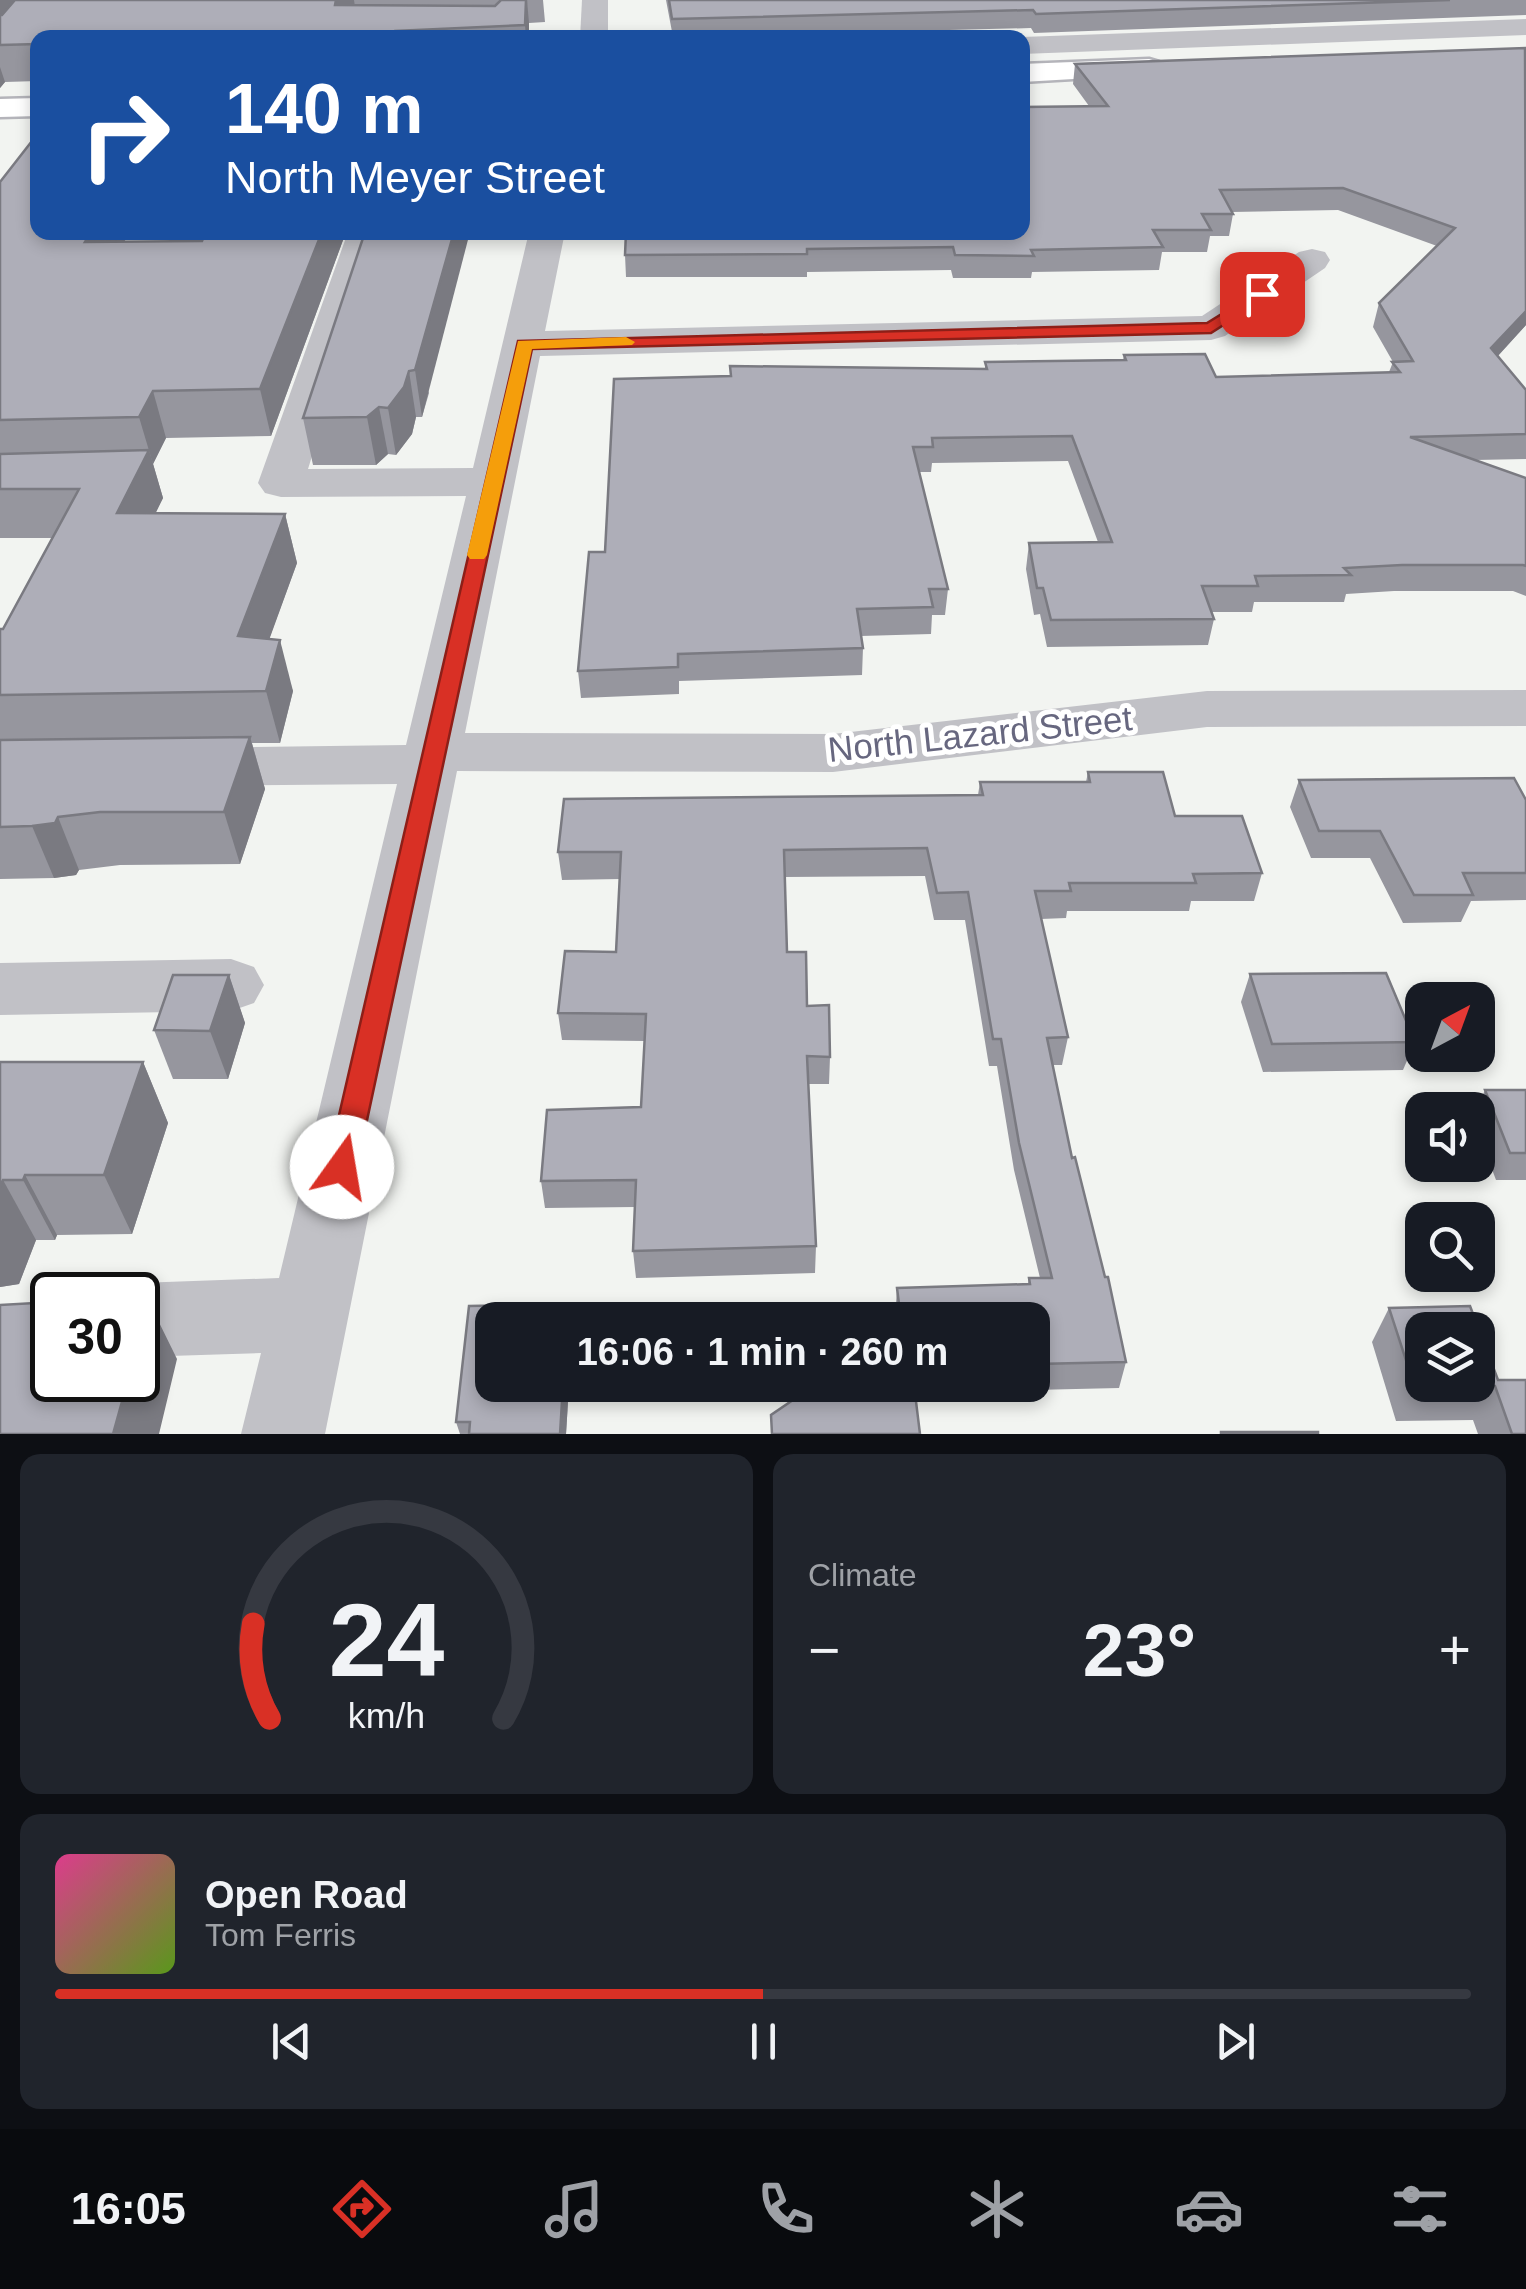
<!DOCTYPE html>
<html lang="en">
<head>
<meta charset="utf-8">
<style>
	:root { --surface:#171b24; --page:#20242c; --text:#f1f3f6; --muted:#9ea1a6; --line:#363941; --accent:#d93025 }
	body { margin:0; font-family:Arial,sans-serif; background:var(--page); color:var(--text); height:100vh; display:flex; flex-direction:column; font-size:38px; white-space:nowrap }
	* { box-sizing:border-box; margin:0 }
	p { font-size:32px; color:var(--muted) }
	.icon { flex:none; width:55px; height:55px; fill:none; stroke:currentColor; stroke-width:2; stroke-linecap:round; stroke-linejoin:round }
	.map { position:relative; height:1434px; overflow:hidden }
	.sheet { display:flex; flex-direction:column; gap:20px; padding:20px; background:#0d0f14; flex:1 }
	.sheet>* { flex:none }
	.hud { position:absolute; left:30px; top:30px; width:1000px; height:210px; border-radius:20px; box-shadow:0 5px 15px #0003; background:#1a4fa0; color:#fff; overflow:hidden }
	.needle { width:65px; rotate:41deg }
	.fabs { position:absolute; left:1405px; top:982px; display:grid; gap:20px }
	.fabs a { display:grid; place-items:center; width:90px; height:90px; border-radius:20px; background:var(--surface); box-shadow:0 5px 15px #0003; font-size:50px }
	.speed { position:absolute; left:30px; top:1272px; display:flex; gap:20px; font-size:50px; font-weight:700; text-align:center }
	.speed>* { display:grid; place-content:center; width:130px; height:130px; border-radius:50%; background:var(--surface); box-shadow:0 5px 15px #0003; line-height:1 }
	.speed .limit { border:5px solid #111; border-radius:15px; background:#fff; color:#111 }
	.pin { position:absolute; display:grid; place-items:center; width:85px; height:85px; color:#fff; margin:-42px; border-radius:20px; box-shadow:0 5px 15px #0006 }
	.me { position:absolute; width:110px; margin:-55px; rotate:13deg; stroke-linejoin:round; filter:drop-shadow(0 0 8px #0008) }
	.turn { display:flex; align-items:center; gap:35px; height:210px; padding:0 30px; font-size:45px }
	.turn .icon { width:130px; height:130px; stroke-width:2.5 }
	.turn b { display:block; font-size:70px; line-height:85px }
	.big { font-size:75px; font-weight:700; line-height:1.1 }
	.sheet .widget { flex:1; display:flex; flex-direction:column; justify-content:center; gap:15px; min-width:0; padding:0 35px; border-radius:20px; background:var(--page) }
	.sheet .dial { align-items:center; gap:0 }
	.dial svg { height:260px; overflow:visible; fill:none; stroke:var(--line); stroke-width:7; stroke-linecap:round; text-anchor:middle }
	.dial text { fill:var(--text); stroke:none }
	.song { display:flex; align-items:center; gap:30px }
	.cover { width:120px; height:120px; border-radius:15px; background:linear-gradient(135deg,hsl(330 70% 55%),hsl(90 70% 35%)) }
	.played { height:10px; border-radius:5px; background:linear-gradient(90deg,var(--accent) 50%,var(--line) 50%) }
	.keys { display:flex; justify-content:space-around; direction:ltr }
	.heat { display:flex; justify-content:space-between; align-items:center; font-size:55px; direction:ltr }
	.sheet .tiles { flex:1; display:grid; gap:20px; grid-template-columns:1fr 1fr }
	.widget:last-child { grid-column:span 2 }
	.trip { position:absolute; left:475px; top:1302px; width:575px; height:100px; border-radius:20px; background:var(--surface); box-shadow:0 5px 15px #0003; font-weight:700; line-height:100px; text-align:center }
	.dock { display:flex; height:160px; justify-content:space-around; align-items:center; background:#090b0e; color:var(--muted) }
	.dock .icon { width:70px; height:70px }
	.dock .on { color:var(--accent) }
	.dock b { font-size:45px; color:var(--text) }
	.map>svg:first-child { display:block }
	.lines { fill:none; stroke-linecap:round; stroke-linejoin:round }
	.major-casing { stroke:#b4b4ba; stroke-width:5 }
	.minor { fill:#c1c1c6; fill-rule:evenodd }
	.major { fill:#fff; fill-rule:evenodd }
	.wall { fill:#96969e }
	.shaded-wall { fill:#7a7a81 }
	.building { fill:#aeaeb8; stroke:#7a7a81; stroke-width:2.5; fill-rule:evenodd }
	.route { fill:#d93025; stroke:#8d1f18; stroke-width:2.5 }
	.slow { fill:#f59e0b }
	.labels { text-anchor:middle; stroke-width:10; stroke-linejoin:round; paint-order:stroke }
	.street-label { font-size:35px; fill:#67677f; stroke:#fff }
</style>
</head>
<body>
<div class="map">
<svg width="1526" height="1434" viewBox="0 0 1526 1434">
	<rect width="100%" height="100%" fill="#f2f4f1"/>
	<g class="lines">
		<defs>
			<g id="major">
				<polygon points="1149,59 1159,62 1164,68 1159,74 1022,82 1022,64"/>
				<polygon points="38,98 38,116 0,117 0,99"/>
			</g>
		</defs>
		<use href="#major" class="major-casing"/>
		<g class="minor">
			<polygon points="582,0 608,0 608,38 580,38"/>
			<polygon points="1526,19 1526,35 1022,54 1022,37"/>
			<polygon points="348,232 374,232 379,240 308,469 473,468 529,232 565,232 545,331 1202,316 1299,252 1312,249 1325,252 1330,260 1325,268 1225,336 1211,340 540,356 465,733 833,734 1207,691 1526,690 1526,726 1207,727 833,772 457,771 325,1434 241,1434 261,1353 138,1357 138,1295 110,1295 138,1283 279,1278 397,784 183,786 163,781 155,767 163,753 183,748 406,745 466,496 281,497 265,493 258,483"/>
			<polygon points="231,959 254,967 264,985 254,1003 231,1011 0,1015 0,963"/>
		</g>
		<use href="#major" class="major"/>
	</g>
	<g class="wall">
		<polygon points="0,0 543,0 545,22 529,23 529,38 38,38 38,81 5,82 0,88"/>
		<polygon points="666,0 1526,0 1526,15 1034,33 1031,28 673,37"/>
		<polygon points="1525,48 1526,325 1498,356 1526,390 1526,459 1475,460 1526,478 1526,596 1513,591 1394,591 1346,594 1344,602 1254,602 1252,612 1211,612 1214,619 1208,645 1047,647 1040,614 1034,615 1026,569 1029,543 1098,542 1068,461 932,463 931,472 919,472 948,589 945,615 932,615 931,634 861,636 863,648 862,675 679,681 679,694 581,698 578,671 605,552 985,369 985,362 1123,360 1124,355 1216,377 1389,372 1393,362 1373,327 1379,303 1437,246 1338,210 1232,212 1233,214 1229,236 1210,236 1207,252 1162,252 1159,270 1032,272 1031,278 953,278 951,270 807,272 807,277 626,277 625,255 1089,106 1073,84 1075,64"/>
		<polygon points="0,182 38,232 130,232 124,242 202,241 206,232 346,232 271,436 166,438 153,464 163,498 155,513 285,514 297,563 269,639 293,691 280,743 252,743 265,789 240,864 120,865 79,870 76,875 54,878 0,879 0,629 3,629 53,538 0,538"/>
		<polygon points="365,232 429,393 422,417 416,417 412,434 396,455 388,454 376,465 313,465 303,418"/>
		<polygon points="1088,772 1175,816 1262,873 1254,901 1191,901 1189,911 1067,911 1066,918 1041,919 1068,1037 1062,1065 1053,1065 1072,1158 1126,1362 1119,1388 1033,1390 1031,1397 916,1401 920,1434 771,1434 771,1415 815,1385 1032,1385 1032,1320 895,1320 897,1288 1028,1284 1029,1278 1040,1278 1014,1170 997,1066 989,1066 965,920 934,920 925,876 785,877 787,952 807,1006 830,1057 829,1084 808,1084 816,1246 815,1273 636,1278 633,1251 635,1207 545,1208 541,1181 641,1107 644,1041 562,1040 558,1013 616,952 620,879 562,880 558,852 978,795 980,782 1086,782"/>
		<polygon points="1299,780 1526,800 1526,900 1471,901 1461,922 1403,923 1370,858 1311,858 1290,807"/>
		<polygon points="1250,974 1415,1042 1403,1070 1263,1072 1241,1002"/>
		<polygon points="229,975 245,1023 228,1079 173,1079 154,1030"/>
		<polygon points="0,1062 143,1062 168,1123 132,1234 57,1235 55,1240 36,1240 19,1284 0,1287"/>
		<polygon points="1485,1090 1526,1090 1526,1180 1496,1180 1478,1132 1478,1110 1476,1110"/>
		<polygon points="568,1304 570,1320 492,1320 492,1385 569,1385 566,1434 460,1434 456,1422 469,1306"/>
		<polygon points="1389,1308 1498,1380 1526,1434 1478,1434 1473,1420 1396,1421 1372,1342"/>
	</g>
	<g class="shaded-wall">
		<polygon points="0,0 19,0 0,20"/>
		<polygon points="336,0 354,0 358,26 335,5"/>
		<polygon points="526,0 527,0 529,23 529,38 526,38 525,25"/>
		<polygon points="0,67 5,82 0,88"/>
		<polygon points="91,232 130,232 98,286 85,242"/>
		<polygon points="322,232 346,232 271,436 260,389"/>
		<polygon points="454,232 470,232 422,417 415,370"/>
		<polygon points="1526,311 1526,325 1483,372 1491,348"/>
		<polygon points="409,371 416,417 412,434 396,455 388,408"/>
		<polygon points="153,391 166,438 153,464 139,417"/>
		<polygon points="379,407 388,454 376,465 367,417"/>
		<polygon points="149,450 163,498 132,562 117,513"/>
		<polygon points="285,514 297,563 252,687 238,636"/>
		<polygon points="280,640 293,691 280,743 266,691"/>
		<polygon points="250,737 265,789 240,864 224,812"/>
		<polygon points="58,817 79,870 76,875 54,878 32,826"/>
		<polygon points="229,975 245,1023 228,1079 210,1031"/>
		<polygon points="143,1062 168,1123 132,1234 104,1175"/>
		<polygon points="25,1175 57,1235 55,1240 23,1180"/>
		<polygon points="3,1180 36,1240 19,1284 0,1287 0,1188"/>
		<polygon points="149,1302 177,1359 159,1434 113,1434 128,1380 138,1380 138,1344"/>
		<polygon points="563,1385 569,1385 566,1434 560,1434"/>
	</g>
	<g class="building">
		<polygon points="15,0 336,0 335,5 495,6 501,0 526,0 525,25 395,31 392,38 38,38 38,44 0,45 0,15 2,15"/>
		<polygon points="669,0 1450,0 1036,14 1033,10 672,19"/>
		<polygon points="1525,48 1526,311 1491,348 1526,390 1526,434 1410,437 1526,478 1526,566 1523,565 1402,565 1344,568 1351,575 1255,576 1258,586 1202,586 1214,619 1051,620 1043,588 1037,588 1029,543 1112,542 1072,436 932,438 933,447 913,447 948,589 929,589 933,607 857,609 863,648 678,654 678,667 578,671 589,552 605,552 614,379 731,376 730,366 987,369 985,362 1126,360 1124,355 1205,354 1216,377 1400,372 1392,362 1413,361 1379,303 1455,228 1343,188 1220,190 1233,214 1202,214 1211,230 1153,230 1163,247 1031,250 1034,256 955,255 953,247 807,249 807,254 625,255 626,232 1022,232 1022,107 1108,106 1075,64"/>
		<polygon points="32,141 38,141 38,232 91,232 85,242 202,241 206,232 322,232 260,389 153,391 139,417 0,420 0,182"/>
		<polygon points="365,232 454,232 415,370 409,371 404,387 388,408 379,407 367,417 303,418"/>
		<polygon points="149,450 117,513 285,514 238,636 280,640 266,691 0,695 0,629 3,629 79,489 0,489 0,454"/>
		<polygon points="250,737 224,812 100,812 58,817 55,823 32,826 0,827 0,740"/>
		<polygon points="1088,772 1163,772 1175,816 1242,816 1262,873 1193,874 1196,883 1069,883 1071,891 1035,891 1068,1037 1047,1038 1072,1158 1075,1157 1105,1277 1108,1277 1126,1362 1036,1364 1037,1372 1032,1372 1032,1320 901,1320 897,1288 1030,1284 1029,1278 1052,1278 1019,1143 1001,1039 993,1039 968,892 937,893 927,848 784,850 787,952 806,952 807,1006 829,1005 830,1057 807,1056 816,1246 633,1251 636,1180 541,1181 547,1110 641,1107 646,1014 558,1013 565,951 616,952 621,852 558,852 564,799 983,795 980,782 1090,782"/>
		<polygon points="1514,778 1526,800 1526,873 1463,873 1473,895 1414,895 1380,831 1319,831 1299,780"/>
		<polygon points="1386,973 1415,1042 1272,1044 1250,974"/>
		<polygon points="173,975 229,975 210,1031 154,1030"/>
		<polygon points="0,1062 143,1062 104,1175 25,1175 23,1180 3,1180 0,1188"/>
		<polygon points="1485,1090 1526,1090 1526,1153 1510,1153"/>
		<polygon points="104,1292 105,1295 72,1295 73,1293"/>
		<polygon points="52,1302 52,1380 128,1380 113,1434 0,1434 0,1305"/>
		<polygon points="138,1302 149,1302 138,1344"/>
		<polygon points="568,1304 567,1320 492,1320 492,1385 563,1385 560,1434 469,1434 470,1422 456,1422 469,1306"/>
		<path d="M1470,1306L1498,1380H1526V1434H1512L1495,1386L1415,1388L1389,1308ZM1422,1330H1478V1385H1422Z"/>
		<polygon points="815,1385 914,1385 920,1434 772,1434 771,1415"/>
		<rect x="1221" y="1432" width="97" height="2"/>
	</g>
	<polygon class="route" points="1262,289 1269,294 1267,297 1211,333 532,349 357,1167 353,1176 342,1180 331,1176 327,1167 518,341 1207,323"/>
	<polygon class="slow" points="626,337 635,342 632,345 532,349 487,555 484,559 470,559 467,555 518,341"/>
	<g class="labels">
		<g class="street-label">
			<text transform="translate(980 734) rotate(-6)" y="12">North Lazard Street</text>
		</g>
	</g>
</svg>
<div class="fabs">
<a><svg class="needle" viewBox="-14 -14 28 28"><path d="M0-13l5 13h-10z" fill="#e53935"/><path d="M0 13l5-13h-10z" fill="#9ea1a6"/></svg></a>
<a><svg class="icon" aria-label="sound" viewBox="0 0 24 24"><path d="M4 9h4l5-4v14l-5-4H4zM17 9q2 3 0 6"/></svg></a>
<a><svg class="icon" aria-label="search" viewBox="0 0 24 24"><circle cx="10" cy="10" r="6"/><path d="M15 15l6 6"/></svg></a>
<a><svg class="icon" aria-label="layers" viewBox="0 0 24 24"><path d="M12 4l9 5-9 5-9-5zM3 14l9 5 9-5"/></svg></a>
</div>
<div class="speed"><div class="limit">30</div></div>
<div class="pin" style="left:1262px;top:294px;background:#d93025"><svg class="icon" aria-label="arrive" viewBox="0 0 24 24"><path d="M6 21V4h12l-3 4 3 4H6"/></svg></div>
<svg class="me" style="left:342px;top:1167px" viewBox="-20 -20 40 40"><circle r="19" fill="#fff"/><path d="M0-13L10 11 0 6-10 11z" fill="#d93025"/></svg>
<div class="trip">16:06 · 1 min · 260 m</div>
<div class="hud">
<div class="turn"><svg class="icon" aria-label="right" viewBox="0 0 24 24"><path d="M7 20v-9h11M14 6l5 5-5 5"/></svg><div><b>140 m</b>North Meyer Street</div></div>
</div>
</div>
<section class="sheet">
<div class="tiles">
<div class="widget dial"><svg viewBox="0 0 100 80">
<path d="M14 69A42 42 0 1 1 86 69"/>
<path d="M14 69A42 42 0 0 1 9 40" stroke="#d93025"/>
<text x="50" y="56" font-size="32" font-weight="700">24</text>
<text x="50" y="72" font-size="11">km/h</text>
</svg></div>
<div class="widget"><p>Climate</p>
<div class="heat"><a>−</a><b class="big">23°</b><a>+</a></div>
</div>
<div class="widget">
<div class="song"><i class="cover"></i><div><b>Open Road</b><p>Tom Ferris</p></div></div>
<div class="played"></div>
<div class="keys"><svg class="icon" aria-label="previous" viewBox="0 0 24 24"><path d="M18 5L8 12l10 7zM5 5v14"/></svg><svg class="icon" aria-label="pause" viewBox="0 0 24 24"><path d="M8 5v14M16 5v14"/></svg><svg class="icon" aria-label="next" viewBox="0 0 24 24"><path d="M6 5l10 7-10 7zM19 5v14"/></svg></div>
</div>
</div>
</section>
<nav class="dock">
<b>16:05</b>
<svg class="icon on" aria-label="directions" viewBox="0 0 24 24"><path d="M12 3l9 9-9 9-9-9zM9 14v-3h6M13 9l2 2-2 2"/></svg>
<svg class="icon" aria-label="music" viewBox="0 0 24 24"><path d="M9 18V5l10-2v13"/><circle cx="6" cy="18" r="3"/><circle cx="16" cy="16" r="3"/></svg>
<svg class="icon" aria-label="phone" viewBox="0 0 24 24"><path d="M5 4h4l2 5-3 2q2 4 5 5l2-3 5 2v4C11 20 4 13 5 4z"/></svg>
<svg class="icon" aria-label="climate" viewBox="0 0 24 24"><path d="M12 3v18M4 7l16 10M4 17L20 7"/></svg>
<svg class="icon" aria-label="car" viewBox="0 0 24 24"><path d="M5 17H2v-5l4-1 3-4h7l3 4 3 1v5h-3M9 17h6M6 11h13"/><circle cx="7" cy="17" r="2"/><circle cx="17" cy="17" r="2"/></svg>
<svg class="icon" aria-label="filters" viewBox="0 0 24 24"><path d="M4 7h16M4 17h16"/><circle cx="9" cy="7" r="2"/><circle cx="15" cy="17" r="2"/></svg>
</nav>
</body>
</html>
